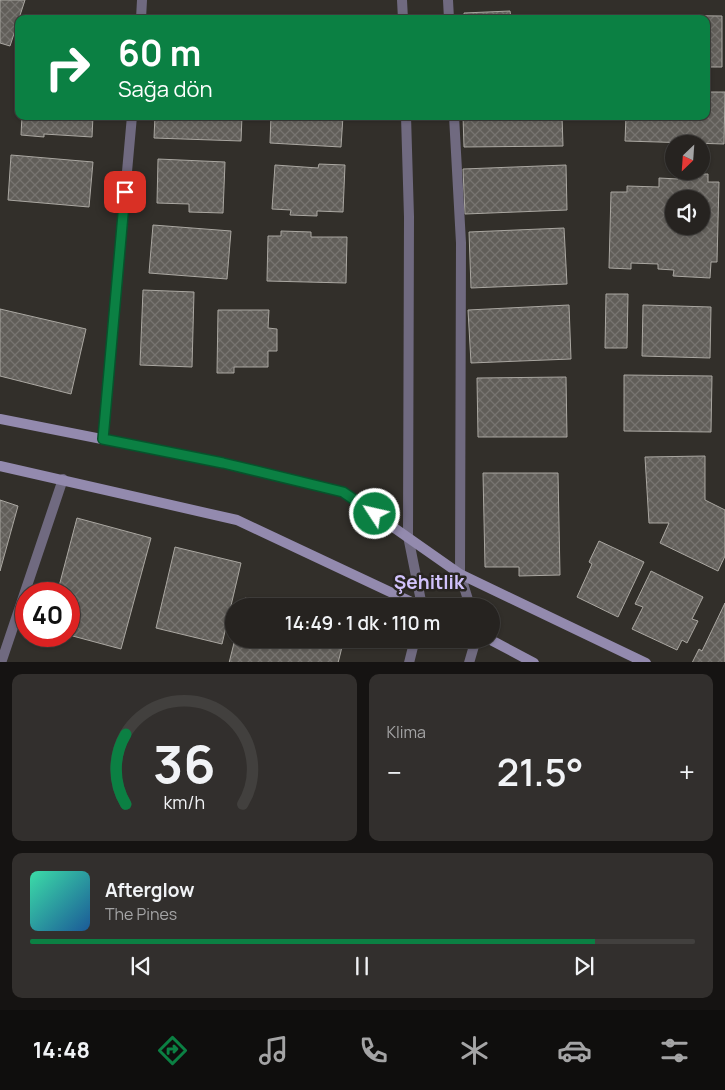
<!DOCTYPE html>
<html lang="tr">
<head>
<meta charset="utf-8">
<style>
	:root { --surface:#262320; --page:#322f2d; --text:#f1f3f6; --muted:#a4a4a5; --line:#42403e; --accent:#0b8043 }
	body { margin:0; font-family:Manrope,sans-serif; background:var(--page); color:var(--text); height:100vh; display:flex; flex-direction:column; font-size:19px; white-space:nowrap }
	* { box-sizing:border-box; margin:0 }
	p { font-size:16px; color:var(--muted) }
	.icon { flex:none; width:28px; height:28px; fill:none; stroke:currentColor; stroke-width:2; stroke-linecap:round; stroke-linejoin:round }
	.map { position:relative; height:662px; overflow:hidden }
	.details { display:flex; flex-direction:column; gap:12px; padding:12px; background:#151312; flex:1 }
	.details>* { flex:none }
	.guide { position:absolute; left:15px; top:15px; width:695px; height:105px; border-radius:10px; box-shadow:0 1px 4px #0004,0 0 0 1px var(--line); background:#0b8043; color:#fff; overflow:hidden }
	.needle { width:32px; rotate:205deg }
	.buttons { position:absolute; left:665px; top:135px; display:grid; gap:10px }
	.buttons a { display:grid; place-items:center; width:45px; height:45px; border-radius:50%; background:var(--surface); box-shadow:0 1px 4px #0004,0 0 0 1px var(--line); font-size:25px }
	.speed { position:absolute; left:15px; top:582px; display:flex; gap:10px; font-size:25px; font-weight:700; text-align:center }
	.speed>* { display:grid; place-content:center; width:65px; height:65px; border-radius:50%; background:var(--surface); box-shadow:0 1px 4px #0004,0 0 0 1px var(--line); line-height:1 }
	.speed .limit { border:8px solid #d22; background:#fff; color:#111 }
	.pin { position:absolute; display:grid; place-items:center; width:42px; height:42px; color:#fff; margin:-21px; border-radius:10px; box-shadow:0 2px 8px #0006 }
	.me { position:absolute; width:55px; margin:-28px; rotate:305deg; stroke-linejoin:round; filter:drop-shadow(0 0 4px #0008) }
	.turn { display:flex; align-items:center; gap:18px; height:105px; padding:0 20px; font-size:22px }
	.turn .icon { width:65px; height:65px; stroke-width:2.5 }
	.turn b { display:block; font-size:35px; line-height:42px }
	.big { font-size:38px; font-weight:600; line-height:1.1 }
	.details .tile { flex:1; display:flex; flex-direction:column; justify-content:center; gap:8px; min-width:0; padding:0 18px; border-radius:10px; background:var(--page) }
	.details .dial { align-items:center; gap:0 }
	.dial svg { height:130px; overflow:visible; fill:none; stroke:var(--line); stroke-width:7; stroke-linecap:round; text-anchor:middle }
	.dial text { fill:var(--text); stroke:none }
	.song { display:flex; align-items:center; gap:15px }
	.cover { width:60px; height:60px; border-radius:8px; background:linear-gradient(135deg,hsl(160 70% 55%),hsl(210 70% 35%)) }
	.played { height:5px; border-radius:2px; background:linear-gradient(90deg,var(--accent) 85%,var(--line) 85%) }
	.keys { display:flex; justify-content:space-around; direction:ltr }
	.heat { display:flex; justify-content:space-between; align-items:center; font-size:28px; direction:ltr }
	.details .tiles { flex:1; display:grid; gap:12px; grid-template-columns:1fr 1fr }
	.tile:last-child { grid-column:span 2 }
	.trip { position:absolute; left:225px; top:598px; width:275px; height:50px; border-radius:25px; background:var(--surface); box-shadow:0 1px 4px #0004,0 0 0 1px var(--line); font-weight:600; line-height:50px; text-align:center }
	.tab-bar { display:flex; height:80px; justify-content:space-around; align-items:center; background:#0f0e0d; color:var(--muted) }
	.tab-bar .icon { width:35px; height:35px }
	.tab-bar .selected { color:var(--accent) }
	.tab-bar b { font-size:22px; color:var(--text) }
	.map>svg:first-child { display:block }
	.building { fill:url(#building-cross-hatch); stroke:#aaa7a1; fill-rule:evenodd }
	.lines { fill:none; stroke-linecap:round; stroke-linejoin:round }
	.street { stroke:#706a80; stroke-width:10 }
	.secondary { stroke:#938aae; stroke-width:10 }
	.route-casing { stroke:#07532c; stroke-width:12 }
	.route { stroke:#0b8043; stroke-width:9 }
	.labels { text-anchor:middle; stroke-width:5; stroke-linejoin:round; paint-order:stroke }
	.district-label { font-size:19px; font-weight:bold; fill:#d2c3fc; stroke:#282521 }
</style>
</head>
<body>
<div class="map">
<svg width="725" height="663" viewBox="0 0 725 663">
	<defs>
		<pattern id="building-cross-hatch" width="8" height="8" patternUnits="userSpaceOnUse" patternTransform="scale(1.25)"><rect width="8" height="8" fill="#615e59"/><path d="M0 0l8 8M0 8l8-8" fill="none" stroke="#777470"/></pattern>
	</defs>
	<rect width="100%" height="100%" fill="#322f2a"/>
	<g class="building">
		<polygon points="0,0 25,0 10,46 0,43"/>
		<polygon points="510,11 511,18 549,17 549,19 464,19 464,13"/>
		<polygon points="627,15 722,16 722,67 706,67 706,19 627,19"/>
		<polygon points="706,92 725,92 724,144 625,141 626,116 706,116"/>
		<polygon points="22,116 93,116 92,137 44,134 44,137 21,135"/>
		<polygon points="155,116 242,116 241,141 154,138"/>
		<polygon points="271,116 343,116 341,147 270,143"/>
		<polygon points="463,116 562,116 563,146 464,147"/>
		<polygon points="11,155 93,162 89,207 8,200"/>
		<polygon points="158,159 225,162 223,213 189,212 189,204 157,203"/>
		<polygon points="319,164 345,165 343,212 317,211 317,216 290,215 291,210 272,209 275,165 318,168"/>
		<polygon points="566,165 567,210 465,214 463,169"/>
		<path d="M678,174H708V182H719L717,262H711L710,278L673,276L674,270L658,269V264L631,263V269L609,268L611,192H627V186L659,187V178L678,179ZM674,199H701V226H674Z"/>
		<polygon points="153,225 231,231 227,279 149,273"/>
		<polygon points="564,228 567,284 471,288 469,232"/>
		<polygon points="281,231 311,232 311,237 347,237 346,283 267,281 268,236 281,236"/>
		<polygon points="143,290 194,292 192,367 140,365"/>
		<polygon points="606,294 628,294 627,348 605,348"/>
		<polygon points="569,305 571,359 471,363 468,310"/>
		<polygon points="643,305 711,307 710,358 642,356"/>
		<polygon points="0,309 86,329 71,394 0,376"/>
		<polygon points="218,310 269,310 268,328 277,329 277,351 268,351 268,367 234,367 234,373 217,373"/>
		<polygon points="624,375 712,376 711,432 624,431"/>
		<polygon points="566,377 567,437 478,437 477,378"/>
		<polygon points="705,456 705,500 725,510 725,556 718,571 660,543 669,523 649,523 645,457"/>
		<polygon points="483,473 558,473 560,575 519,576 519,567 485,567"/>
		<polygon points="0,500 18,506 0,571"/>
		<polygon points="77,518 151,538 121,649 69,635 69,594 57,594"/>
		<polygon points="599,541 644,562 618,617 577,597 592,564 589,562"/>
		<polygon points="175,547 241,563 222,644 156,628"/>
		<polygon points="651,571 703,597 692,619 698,621 687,643 682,640 677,650 632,629 643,607 635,604"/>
		<polygon points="245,598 276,606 243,606"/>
		<polygon points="725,603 725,663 692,663 699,649 702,651"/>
		<polygon points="235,639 337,639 342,647 338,663 229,663"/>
	</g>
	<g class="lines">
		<g class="street">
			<polyline points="402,0 403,19"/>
			<polyline points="448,0 449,19"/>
			<polyline points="141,19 142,0"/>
			<polyline points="406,116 409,217 408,536 422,606"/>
			<polyline points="454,116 461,243 460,574 470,606"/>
			<polyline points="103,439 132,116"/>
			<polyline points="1,663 63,479"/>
			<polyline points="409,663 415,639"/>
			<polyline points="469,663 476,639"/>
		</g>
		<g class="secondary">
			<polyline points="0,419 223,463 343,492 460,574 646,663"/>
			<polyline points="0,466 237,520 420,606"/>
			<polyline points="489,639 534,663"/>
		</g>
	</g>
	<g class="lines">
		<defs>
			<polyline id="route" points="125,192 103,439 223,463 343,492 375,514"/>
		</defs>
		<use href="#route" class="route-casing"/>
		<use href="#route" class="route"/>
	</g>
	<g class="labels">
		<g class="district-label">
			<text x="429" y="589">Şehitlik</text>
		</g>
	</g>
</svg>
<div class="buttons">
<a><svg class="needle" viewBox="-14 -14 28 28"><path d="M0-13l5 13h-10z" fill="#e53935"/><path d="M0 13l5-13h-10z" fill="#a4a4a5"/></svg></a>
<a><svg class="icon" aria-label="sound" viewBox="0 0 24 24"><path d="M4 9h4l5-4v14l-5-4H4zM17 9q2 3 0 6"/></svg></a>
</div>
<div class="speed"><div class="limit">40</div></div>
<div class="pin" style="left:125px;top:192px;background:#d93025"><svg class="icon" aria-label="arrive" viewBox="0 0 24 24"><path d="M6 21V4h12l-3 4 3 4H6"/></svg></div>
<svg class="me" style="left:375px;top:514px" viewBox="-20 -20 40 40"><circle r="17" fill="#0b8043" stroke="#fff" stroke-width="3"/><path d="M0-11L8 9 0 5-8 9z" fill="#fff"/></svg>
<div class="trip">14:49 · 1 dk · 110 m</div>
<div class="guide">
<div class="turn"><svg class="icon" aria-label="right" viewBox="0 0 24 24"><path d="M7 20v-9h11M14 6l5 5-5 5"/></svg><div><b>60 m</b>Sağa dön</div></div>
</div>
</div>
<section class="details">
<div class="tiles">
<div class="tile dial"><svg viewBox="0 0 100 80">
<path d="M14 69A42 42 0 1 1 86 69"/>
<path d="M14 69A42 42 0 0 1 14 26" stroke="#0b8043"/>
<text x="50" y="56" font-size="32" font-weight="700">36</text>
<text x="50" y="72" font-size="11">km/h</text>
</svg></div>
<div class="tile"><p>Klima</p>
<div class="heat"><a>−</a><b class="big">21.5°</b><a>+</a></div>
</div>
<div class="tile">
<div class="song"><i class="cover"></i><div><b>Afterglow</b><p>The Pines</p></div></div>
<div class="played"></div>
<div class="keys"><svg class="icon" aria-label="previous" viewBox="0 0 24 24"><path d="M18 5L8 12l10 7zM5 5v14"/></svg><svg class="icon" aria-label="pause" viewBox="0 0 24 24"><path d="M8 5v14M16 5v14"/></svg><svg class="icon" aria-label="next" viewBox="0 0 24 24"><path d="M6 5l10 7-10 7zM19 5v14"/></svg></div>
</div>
</div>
</section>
<nav class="tab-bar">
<b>14:48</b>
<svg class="icon selected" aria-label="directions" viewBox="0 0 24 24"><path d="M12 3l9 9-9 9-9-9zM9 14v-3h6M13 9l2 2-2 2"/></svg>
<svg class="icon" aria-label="music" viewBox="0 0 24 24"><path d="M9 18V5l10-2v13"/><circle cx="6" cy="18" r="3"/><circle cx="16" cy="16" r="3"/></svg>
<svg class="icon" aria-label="phone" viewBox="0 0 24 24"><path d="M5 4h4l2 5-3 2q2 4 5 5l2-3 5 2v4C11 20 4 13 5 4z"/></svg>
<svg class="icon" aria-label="climate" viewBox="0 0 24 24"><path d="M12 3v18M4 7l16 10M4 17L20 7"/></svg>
<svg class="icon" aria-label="car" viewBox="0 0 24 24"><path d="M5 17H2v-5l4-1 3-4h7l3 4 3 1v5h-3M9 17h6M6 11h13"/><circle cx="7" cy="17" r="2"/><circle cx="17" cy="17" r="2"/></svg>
<svg class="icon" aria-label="filters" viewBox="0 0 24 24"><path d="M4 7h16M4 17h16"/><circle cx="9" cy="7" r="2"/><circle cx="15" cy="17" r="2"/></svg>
</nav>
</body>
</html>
